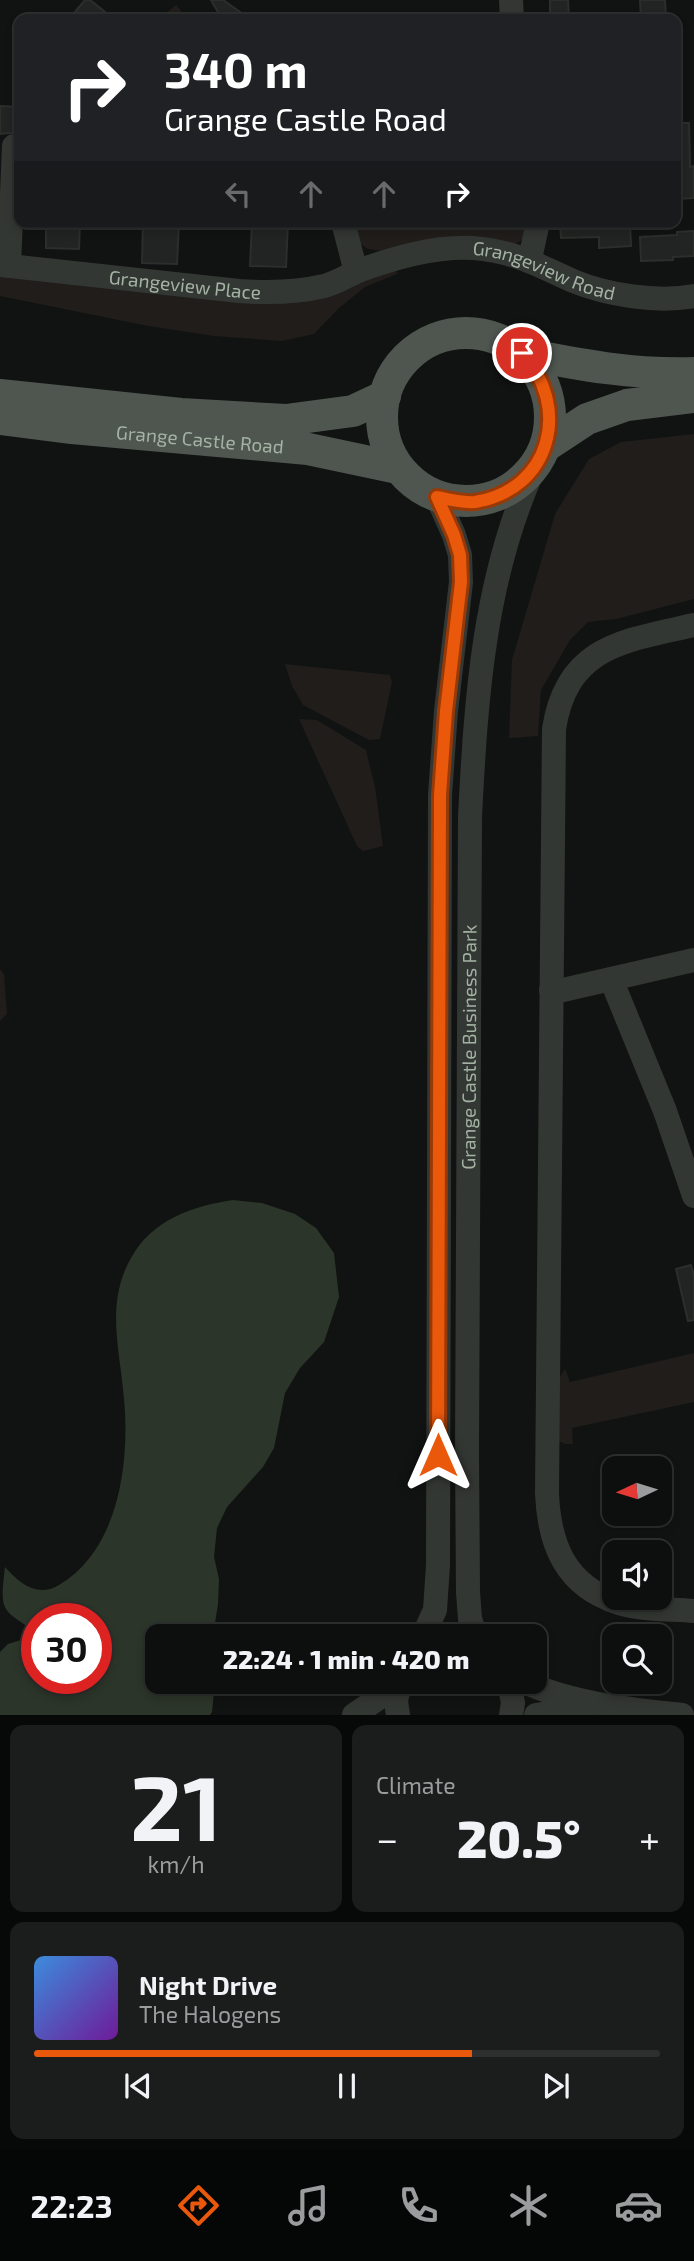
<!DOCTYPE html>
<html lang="en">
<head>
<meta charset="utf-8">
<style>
	:root { --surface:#0d0e0e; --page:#1b1c1c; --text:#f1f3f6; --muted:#9a9c9e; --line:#2d2e2e; --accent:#ea580c }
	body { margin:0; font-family:"Exo 2",sans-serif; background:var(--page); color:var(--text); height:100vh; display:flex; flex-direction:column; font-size:26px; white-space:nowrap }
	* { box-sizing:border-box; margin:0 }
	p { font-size:23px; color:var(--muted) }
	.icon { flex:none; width:38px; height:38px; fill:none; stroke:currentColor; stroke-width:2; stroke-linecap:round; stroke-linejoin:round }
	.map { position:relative; height:1715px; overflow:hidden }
	.drawer { display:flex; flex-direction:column; gap:10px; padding:10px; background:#070808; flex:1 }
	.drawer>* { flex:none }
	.hud { position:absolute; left:14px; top:14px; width:667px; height:214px; border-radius:14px; box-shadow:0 4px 10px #0003,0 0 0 2px var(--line); background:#202124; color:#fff; overflow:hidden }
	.needle { width:46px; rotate:266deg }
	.fabs { position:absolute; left:602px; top:1456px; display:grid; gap:14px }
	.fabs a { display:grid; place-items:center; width:70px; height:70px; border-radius:14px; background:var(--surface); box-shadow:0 4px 10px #0003,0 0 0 2px var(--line); font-size:35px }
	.speed { position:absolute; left:21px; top:1603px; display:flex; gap:14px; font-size:35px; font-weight:700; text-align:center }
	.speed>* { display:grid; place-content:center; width:91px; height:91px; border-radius:50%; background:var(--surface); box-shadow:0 4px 10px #0003,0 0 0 2px var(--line); line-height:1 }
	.speed .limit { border:10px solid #d22; background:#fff; color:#111 }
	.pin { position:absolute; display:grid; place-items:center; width:60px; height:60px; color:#fff; margin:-30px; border:4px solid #fff; border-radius:50%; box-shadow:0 2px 7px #0007 }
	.me { position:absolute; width:77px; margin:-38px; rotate:0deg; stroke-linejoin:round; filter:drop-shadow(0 0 5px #0008) }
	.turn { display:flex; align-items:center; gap:24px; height:147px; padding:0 35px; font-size:32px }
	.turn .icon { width:91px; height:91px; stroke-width:2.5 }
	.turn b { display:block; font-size:49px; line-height:60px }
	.lanes { display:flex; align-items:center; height:66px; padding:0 35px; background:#0003; justify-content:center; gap:35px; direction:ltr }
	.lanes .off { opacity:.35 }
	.big { font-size:52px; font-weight:800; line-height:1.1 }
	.drawer .tile { flex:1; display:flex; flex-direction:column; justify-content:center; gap:10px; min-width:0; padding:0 24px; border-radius:14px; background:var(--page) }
	.drawer .dial { align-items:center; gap:0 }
	.dial b { font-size:91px; line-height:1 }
	.song { display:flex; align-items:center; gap:21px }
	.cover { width:84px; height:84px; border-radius:10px; background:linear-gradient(135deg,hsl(210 70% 55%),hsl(280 70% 35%)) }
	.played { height:7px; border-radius:4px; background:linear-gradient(90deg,var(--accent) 70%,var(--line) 70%) }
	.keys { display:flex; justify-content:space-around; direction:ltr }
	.heat { display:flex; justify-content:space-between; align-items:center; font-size:38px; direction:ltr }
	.drawer .tiles { flex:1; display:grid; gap:10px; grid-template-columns:1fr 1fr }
	.tile:last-child { grid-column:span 2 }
	.trip { position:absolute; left:145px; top:1624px; width:402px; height:70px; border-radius:14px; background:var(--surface); box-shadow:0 4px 10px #0003,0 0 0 2px var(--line); font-weight:800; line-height:70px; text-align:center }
	.dock { display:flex; height:112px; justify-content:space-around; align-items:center; background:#050606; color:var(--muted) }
	.dock .icon { width:49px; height:49px }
	.dock .on { color:var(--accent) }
	.dock b { font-size:32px; color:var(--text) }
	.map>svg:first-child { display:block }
	.green { fill:#201d1b }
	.water { fill:#2c3529 }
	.building { fill:#212422; stroke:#2c2e2c; stroke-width:2 }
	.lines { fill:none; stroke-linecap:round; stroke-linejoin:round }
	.minor { stroke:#333733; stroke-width:24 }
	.major { stroke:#4f5650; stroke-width:32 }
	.route-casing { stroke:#983908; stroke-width:18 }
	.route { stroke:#ea580c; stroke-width:12 }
	.labels { text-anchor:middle; stroke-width:7; stroke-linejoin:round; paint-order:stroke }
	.street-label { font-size:19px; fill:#a4b2a4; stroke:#0c0e0d }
</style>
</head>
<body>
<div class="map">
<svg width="694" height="1715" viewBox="0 0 694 1715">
	<rect width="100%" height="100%" fill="#111312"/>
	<g class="green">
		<polygon points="176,5 188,19 159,19"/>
		<path d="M352,222H531C528,236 524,242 510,245L382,251L368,249L359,243Z"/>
		<polygon points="396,267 397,274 365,287 338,309 314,334 282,341 214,336 148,326 0,296 0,272 229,298"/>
		<polygon points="694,434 694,599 616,619 588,622 570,640 541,690 538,736 509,738 512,660 555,514 589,459 621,442"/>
		<polygon points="285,664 390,675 392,682 380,739 369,740 303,705 292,686"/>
		<polygon points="299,719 317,720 366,750 375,787 383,846 363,851 357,846"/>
		<polygon points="0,969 4,974 7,1014 0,1021"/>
		<polygon points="694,1353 694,1402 572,1428 573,1444 565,1444 559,1441 560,1377 565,1369 570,1382"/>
	</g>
	<path class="water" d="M233,1200L262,1203L295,1214L316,1228L334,1253L339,1297L324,1342L300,1368L285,1393L274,1448L263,1467L227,1507L217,1528L214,1557L219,1579L218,1604L213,1636H158V1682H215L212,1712L210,1715H0V1652L8,1644L37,1635V1678H96V1619H37V1632C0,1609 0,1611 5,1567C20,1584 38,1598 59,1585C119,1550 130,1462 124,1399C120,1349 105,1304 131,1258C152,1220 192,1206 233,1200Z"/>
	<g class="building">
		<polygon points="85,0 90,0 114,19 69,19"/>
		<polygon points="211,0 223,0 250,19 222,19"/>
		<polygon points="550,0 568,0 569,19 550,19"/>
		<polygon points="640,0 665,0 666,19 641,19"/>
		<polygon points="0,106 19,107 19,132 0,134"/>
		<polygon points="676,123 689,123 690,167 694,166 694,198 676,199"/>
		<polygon points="46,222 80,222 79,249 46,248"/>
		<polygon points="143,222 179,222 177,264 142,263"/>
		<polygon points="252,222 288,222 286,267 250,266"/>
		<polygon points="560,222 630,222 631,246 599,248 599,237 561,238"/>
		<polygon points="694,231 694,256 673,257 673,260 641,261 640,237 677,235 677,232"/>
		<polygon points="691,1265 694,1276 694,1320 688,1321 676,1269"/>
	</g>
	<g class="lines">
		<g class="minor">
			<polyline points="511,0 512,19"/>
			<polyline points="343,222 356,272"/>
			<polyline points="530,259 538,222"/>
			<path id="s1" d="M0,265L239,291C267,293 295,293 324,286C335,283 347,276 358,271C394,258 434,246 473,248C514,251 537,265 573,281C607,295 658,303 694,296"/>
			<polyline points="9,266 14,146"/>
			<path d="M694,625C625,641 567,645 554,729L547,1493C549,1544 565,1586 619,1603C642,1610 670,1609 694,1611"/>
			<polyline points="611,979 665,1111 694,1196"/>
			<polyline points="551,990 563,990 694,960"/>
			<polyline points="423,1636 435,1610 438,1565 440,795 446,711 461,582 460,555 454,535 437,497"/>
			<path id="s2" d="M476,1636L470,1619L468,1592L467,1453L470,817C476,697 484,577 535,466"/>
			<polyline points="509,1682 513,1703 511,1715"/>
			<path d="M524,1682C574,1704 628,1709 682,1715"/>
			<polyline points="354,1715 399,1684"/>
			<polyline points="398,1715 396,1701 400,1682"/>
			<polyline points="536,1715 588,1706"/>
		</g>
		<g class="major">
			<circle cx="466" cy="417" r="84"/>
			<path d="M522,353C578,365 636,375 694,373"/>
			<polyline points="0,395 181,414 286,420 353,411 385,396"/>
			<path id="s3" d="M0,419L72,428L308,449L398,468"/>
			<polyline points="546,446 587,419 627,405 694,397"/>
		</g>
	</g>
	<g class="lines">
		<defs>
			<path id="route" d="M438,1455L440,795L446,711L461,582L460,555L454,535L437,497C450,500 462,503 475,502C551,490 572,407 522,353"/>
		</defs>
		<use href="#route" class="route-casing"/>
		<use href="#route" class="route"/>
	</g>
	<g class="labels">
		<g class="street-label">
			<text dy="7" stroke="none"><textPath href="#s1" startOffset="556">Grangeview Road</textPath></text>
			<text dy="7" stroke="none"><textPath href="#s1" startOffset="186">Grangeview Place</textPath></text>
			<text dy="7" stroke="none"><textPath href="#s3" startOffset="201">Grange Castle Road</textPath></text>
			<text dy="7" stroke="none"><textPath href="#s2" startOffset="590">Grange Castle Business Park</textPath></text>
		</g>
	</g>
</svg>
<div class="fabs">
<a><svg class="needle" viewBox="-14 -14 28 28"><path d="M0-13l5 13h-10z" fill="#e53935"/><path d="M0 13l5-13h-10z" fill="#9a9c9e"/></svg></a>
<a><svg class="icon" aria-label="sound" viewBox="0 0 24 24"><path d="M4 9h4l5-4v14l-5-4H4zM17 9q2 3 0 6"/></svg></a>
<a><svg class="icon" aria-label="search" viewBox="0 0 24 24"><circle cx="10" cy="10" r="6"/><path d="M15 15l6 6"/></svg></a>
</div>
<div class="speed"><div class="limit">30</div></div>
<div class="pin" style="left:522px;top:353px;background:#d93025"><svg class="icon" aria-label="arrive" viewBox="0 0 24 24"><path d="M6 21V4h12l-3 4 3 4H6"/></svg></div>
<svg class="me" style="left:438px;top:1455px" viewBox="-20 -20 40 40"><path d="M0-17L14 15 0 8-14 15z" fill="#ea580c" stroke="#fff" stroke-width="4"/></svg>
<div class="trip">22:24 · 1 min · 420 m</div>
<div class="hud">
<div class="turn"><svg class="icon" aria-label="right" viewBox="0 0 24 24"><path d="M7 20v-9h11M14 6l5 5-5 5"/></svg><div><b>340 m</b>Grange Castle Road</div></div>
<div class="lanes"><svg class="icon off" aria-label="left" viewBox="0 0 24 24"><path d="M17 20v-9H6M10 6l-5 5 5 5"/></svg><svg class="icon off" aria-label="ahead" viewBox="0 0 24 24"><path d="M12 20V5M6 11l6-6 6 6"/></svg><svg class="icon off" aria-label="ahead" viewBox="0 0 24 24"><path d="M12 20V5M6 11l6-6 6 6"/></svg><svg class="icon" aria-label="right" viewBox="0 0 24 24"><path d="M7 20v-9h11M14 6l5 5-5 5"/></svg></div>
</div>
</div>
<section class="drawer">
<div class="tiles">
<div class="tile dial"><b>21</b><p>km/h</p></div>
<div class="tile"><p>Climate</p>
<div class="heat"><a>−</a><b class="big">20.5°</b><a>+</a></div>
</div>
<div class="tile">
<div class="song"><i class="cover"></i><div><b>Night Drive</b><p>The Halogens</p></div></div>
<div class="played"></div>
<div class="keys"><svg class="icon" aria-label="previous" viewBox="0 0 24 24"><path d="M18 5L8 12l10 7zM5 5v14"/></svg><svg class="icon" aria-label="pause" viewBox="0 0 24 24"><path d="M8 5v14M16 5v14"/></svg><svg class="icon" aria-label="next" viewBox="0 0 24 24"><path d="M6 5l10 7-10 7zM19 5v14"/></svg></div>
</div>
</div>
</section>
<nav class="dock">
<b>22:23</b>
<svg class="icon on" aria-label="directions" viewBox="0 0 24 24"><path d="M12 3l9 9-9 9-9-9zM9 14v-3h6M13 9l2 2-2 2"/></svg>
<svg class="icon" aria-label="music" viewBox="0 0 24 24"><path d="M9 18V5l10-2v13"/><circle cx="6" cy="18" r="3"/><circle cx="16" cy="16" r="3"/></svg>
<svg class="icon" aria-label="phone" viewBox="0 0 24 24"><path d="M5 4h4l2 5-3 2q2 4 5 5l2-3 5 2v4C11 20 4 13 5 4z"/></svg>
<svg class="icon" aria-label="climate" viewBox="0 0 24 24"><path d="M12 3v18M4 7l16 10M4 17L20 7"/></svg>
<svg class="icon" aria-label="car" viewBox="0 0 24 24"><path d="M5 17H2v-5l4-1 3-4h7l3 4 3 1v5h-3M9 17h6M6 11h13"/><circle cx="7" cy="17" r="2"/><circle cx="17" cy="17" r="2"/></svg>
</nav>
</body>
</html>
